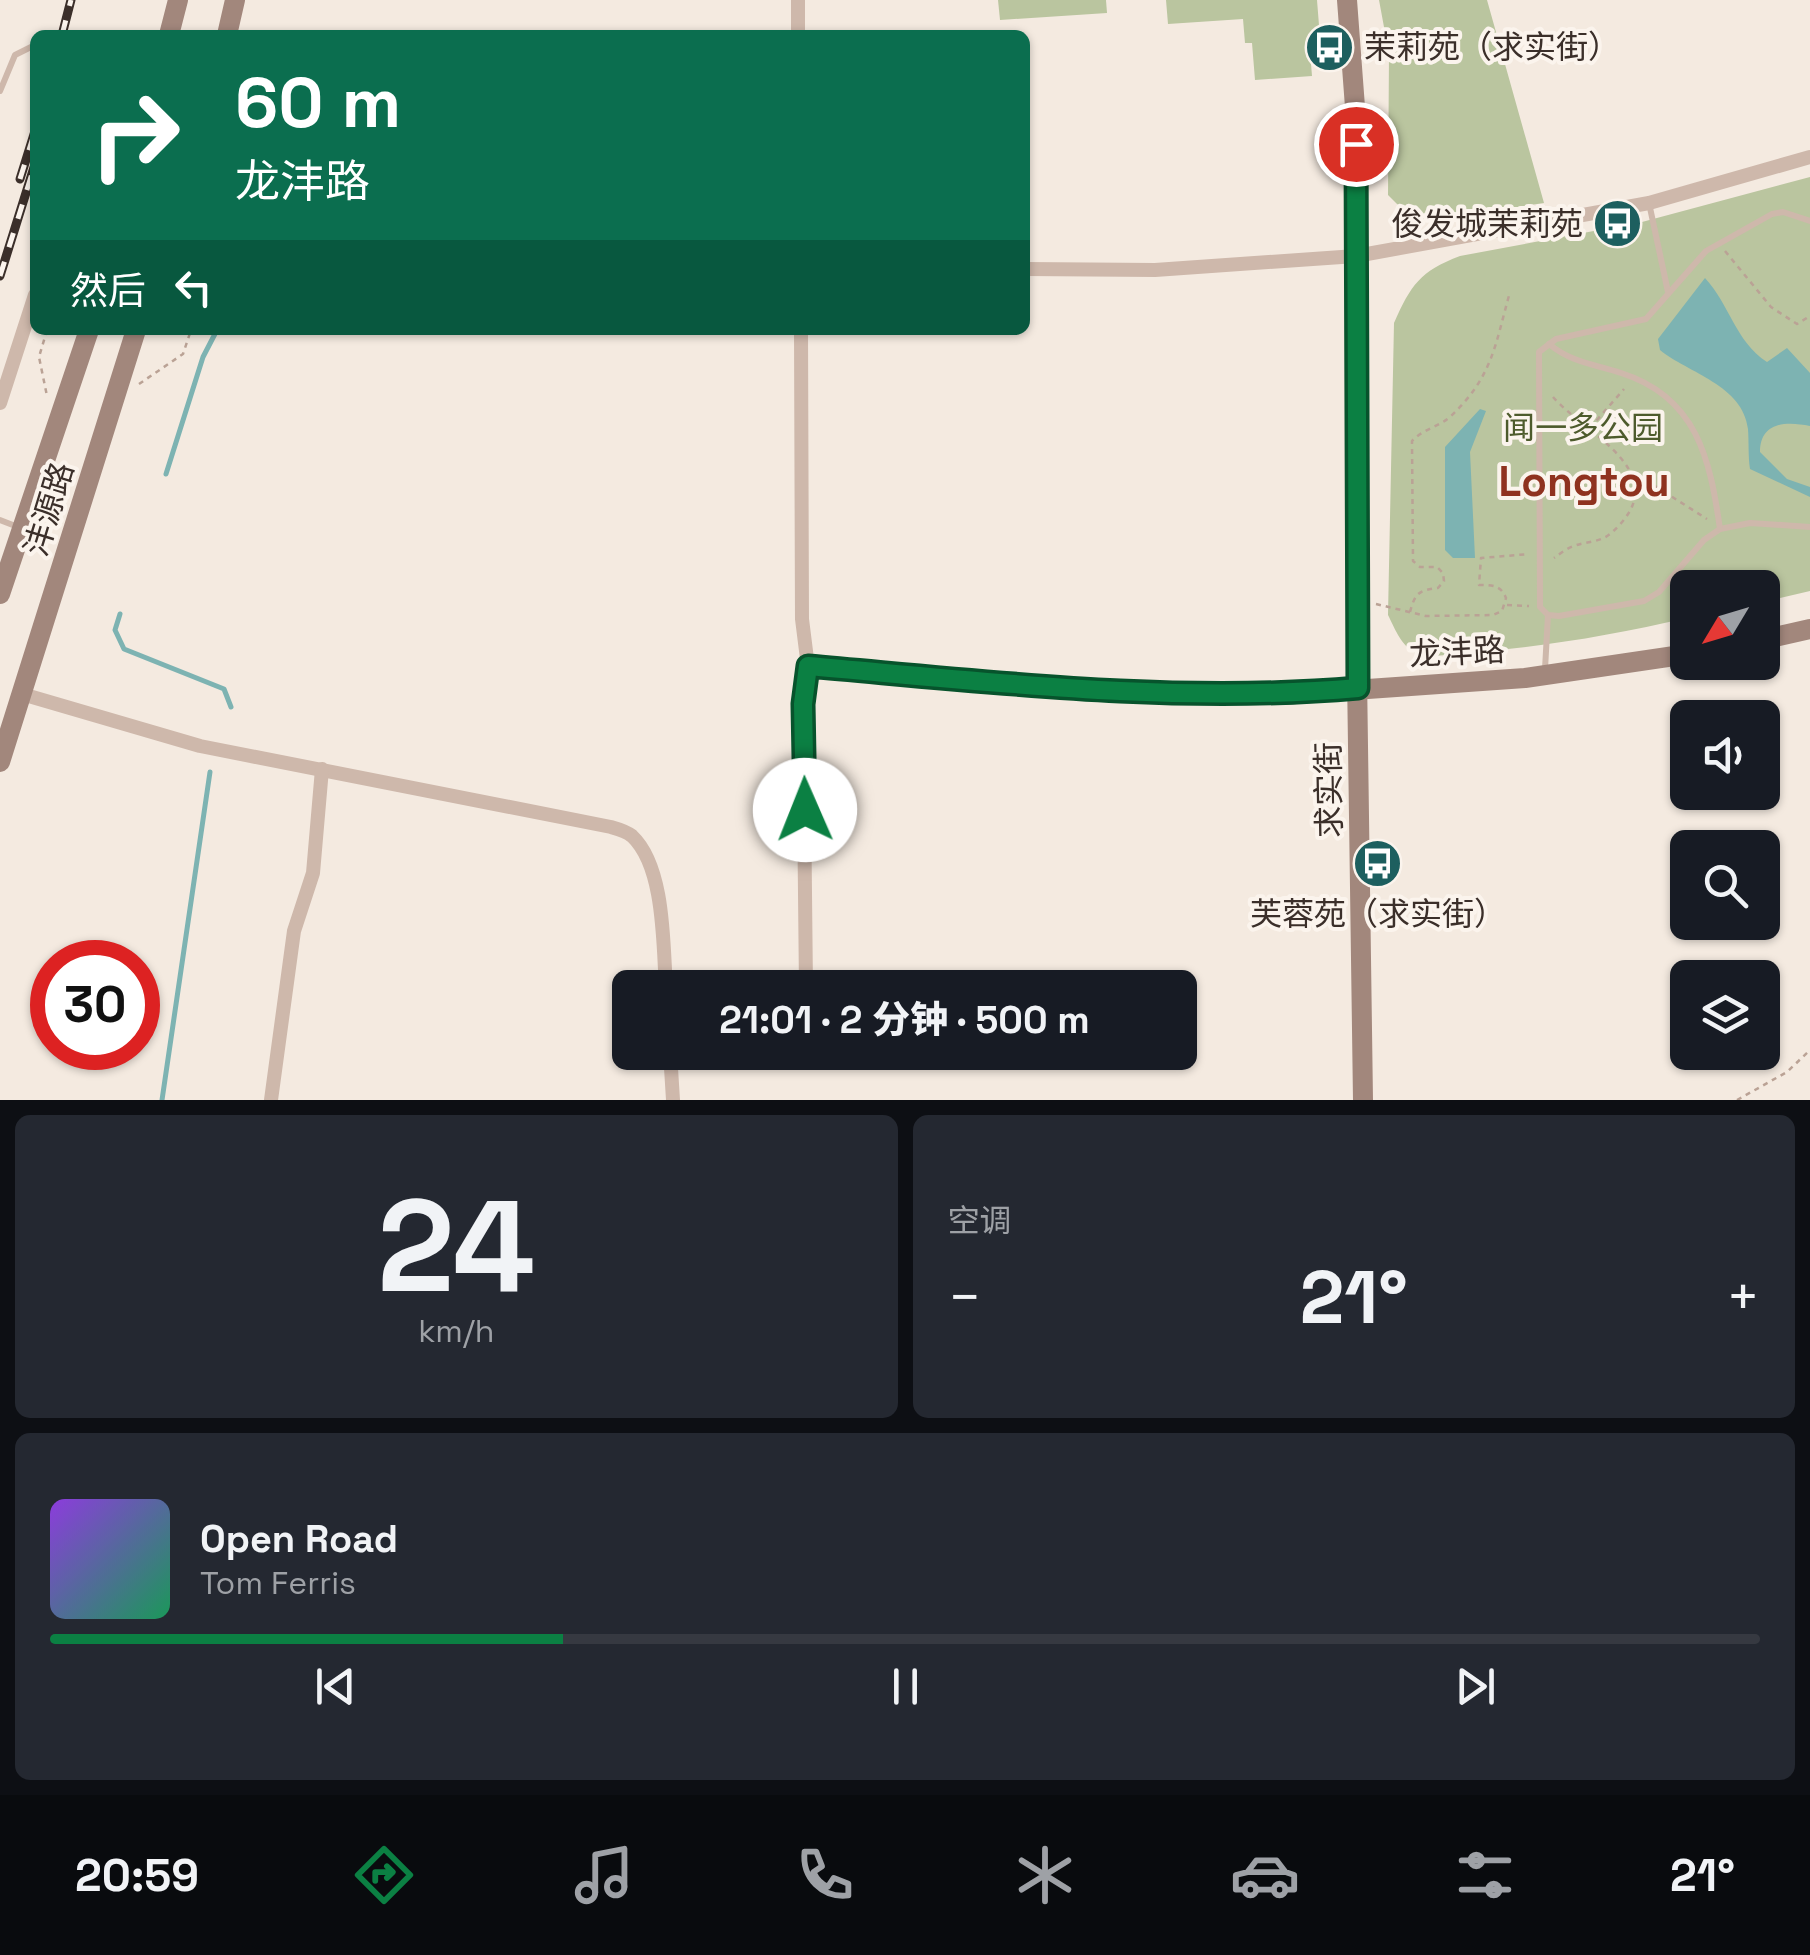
<!DOCTYPE html>
<html lang="zh">
<head>
<meta charset="utf-8">
<style>
	:root { --surface:#171b24; --page:#242831; --text:#f1f3f6; --muted:#9ea1a6; --line:#363941; --accent:#0b8043 }
	body { margin:0; font-family:"Space Grotesk","Noto Sans SC",sans-serif; background:var(--page); color:var(--text); height:100vh; display:flex; flex-direction:column; font-size:38px; white-space:nowrap }
	* { box-sizing:border-box; margin:0 }
	p { font-size:32px; color:var(--muted) }
	.icon { flex:none; width:55px; height:55px; fill:none; stroke:currentColor; stroke-width:2; stroke-linecap:round; stroke-linejoin:round }
	.map { position:relative; height:1100px; overflow:hidden }
	.panel { display:flex; flex-direction:column; gap:15px; padding:15px; background:#0d0f14; flex:1 }
	.panel>* { flex:none }
	.top-card { position:absolute; left:30px; top:30px; width:1000px; height:305px; border-radius:15px; box-shadow:0 2px 8px #0004; background:#0b6e4f; color:#fff; overflow:hidden }
	.needle { width:65px; rotate:232deg }
	.fabs { position:absolute; left:1670px; top:570px; display:grid; gap:20px }
	.fabs a { display:grid; place-items:center; width:110px; height:110px; border-radius:15px; background:var(--surface); box-shadow:0 2px 8px #0004; font-size:50px }
	.speed { position:absolute; left:30px; top:940px; display:flex; gap:20px; font-size:50px; font-weight:700; text-align:center }
	.speed>* { display:grid; place-content:center; width:130px; height:130px; border-radius:50%; background:var(--surface); box-shadow:0 2px 8px #0004; line-height:1 }
	.speed .limit { border:15px solid #d22; background:#fff; color:#111 }
	.pin { position:absolute; display:grid; place-items:center; width:85px; height:85px; color:#fff; margin:-42px; border:5px solid #fff; border-radius:50%; box-shadow:0 2px 10px #0007 }
	.me { position:absolute; width:110px; margin:-55px; rotate:359deg; stroke-linejoin:round; filter:drop-shadow(0 0 8px #0008) }
	.turn { display:flex; align-items:center; gap:35px; height:210px; padding:0 40px; font-size:45px }
	.turn .icon { width:130px; height:130px; stroke-width:2.5 }
	.turn b { display:block; font-size:70px; line-height:85px }
	.then { display:flex; align-items:center; height:95px; padding:0 40px; background:#0003; gap:20px; font-size:38px }
	.big { font-size:75px; font-weight:800; line-height:1.1 }
	.panel .card { flex:1; display:flex; flex-direction:column; justify-content:center; gap:15px; min-width:0; padding:0 35px; border-radius:15px; background:var(--page) }
	.panel .dial { align-items:center; gap:0 }
	.dial b { font-size:130px; line-height:1 }
	.song { display:flex; align-items:center; gap:30px }
	.cover { width:120px; height:120px; border-radius:15px; background:linear-gradient(135deg,hsl(270 70% 55%),hsl(150 70% 35%)) }
	.played { height:10px; border-radius:5px; background:linear-gradient(90deg,var(--accent) 30%,var(--line) 30%) }
	.keys { display:flex; justify-content:space-around; direction:ltr }
	.heat { display:flex; justify-content:space-between; align-items:center; font-size:55px; direction:ltr }
	.panel .tiles { flex:1; display:grid; gap:15px; grid-template-columns:1fr 1fr }
	.card:last-child { grid-column:span 2 }
	.trip { position:absolute; left:612px; top:970px; width:585px; height:100px; border-radius:15px; background:var(--surface); box-shadow:0 2px 8px #0004; font-weight:800; line-height:100px; text-align:center }
	.tabs { display:flex; height:160px; justify-content:space-around; align-items:center; background:#090b0e; color:var(--muted) }
	.tabs .icon { width:70px; height:70px }
	.tabs .on { color:var(--accent) }
	.tabs b { font-size:45px; color:var(--text) }
	.map>svg:first-child { display:block }
	.green { fill:#bac59f }
	.water { fill:#7db3b2 }
	.lines { fill:none; stroke-linecap:round; stroke-linejoin:round }
	.stream { stroke:#7db3b2; stroke-width:5 }
	.path { stroke:#baa295; stroke-width:2.5; stroke-dasharray:5 5; stroke-linecap:butt }
	.lane { stroke:#ceb8ab; stroke-width:6 }
	.street { stroke:#ceb8ab; stroke-width:14 }
	.secondary { stroke:#a2877c; stroke-width:20 }
	.rail-casing { stroke:#3b2f2a; stroke-width:9 }
	.rail { stroke:#fbf4ed; stroke-width:5; stroke-dasharray:15; stroke-linecap:butt }
	.route-casing { stroke:#07532c; stroke-width:25 }
	.route { stroke:#0b8043; stroke-width:18 }
	.labels { text-anchor:middle; stroke-width:8; stroke-linejoin:round; paint-order:stroke }
	.poi-label { font-size:32px; fill:#3b2f2a; stroke:#fbf4ed; text-anchor:start }
	.park-label { font-size:32px; fill:#4d5b2c; stroke:#fbf4ed }
	.street-label { font-size:32px; fill:#3b2f2a; stroke:#fbf4ed }
	.district-label { font-size:42px; font-weight:bold; fill:#8f321f; stroke:#fbf4ed }
</style>
</head>
<body>
<div class="map">
<svg width="1810" height="1100" viewBox="0 0 1810 1100">
	<rect width="100%" height="100%" fill="#f4eae0"/>
	<g class="green">
		<polygon points="998,0 1106,0 1107,13 1000,20"/>
		<polygon points="1166,0 1317,0 1320,38 1309,39 1312,76 1255,80 1252,43 1245,43 1243,19 1168,24"/>
		<polygon points="1379,0 1487,0 1544,203 1415,222 1388,195 1389,54"/>
		<path d="M1810,177V591L1763,602L1762,588H1688L1687,618C1614,635 1542,647 1467,653C1452,654 1429,659 1414,652C1401,645 1394,627 1388,615L1394,323C1411,285 1420,271 1460,256L1642,222Z"/>
	</g>
	<g class="water">
		<path d="M1705,278C1730,305 1735,341 1767,362L1787,348L1810,373V426C1786,421 1760,422 1760,452L1787,479L1810,487V497L1750,469C1748,456 1749,442 1748,429C1743,385 1688,373 1660,350L1658,339Z"/>
		<polygon points="1480,409 1486,411 1470,452 1475,558 1453,558 1445,550 1445,447"/>
	</g>
	<g class="lines">
		<g class="stream">
			<polyline points="166,474 203,357 217,330"/>
			<polyline points="120,614 115,630 124,649 224,689 231,707"/>
			<polyline points="162,1100 210,772"/>
		</g>
		<g class="path">
			<polyline points="1725,251 1771,307 1797,324 1810,316"/>
			<polyline points="47,330 39,357 47,396"/>
			<polyline points="139,384 183,354 191,330"/>
			<path d="M1553,397C1586,435 1680,474 1610,534C1599,543 1586,541 1574,546C1567,548 1560,554 1554,558"/>
			<polyline points="1590,428 1624,389"/>
			<polyline points="1636,480 1655,486 1707,519"/>
			<path d="M1376,604L1426,616L1493,615L1502,611L1506,598C1501,585 1492,585 1479,585L1481,558L1529,554"/>
			<polyline points="1507,605 1529,606"/>
			<path d="M1410,612C1415,593 1419,590 1438,588L1444,581L1443,573L1437,567H1420L1413,561L1412,441C1423,429 1439,427 1451,416C1493,376 1495,345 1510,292"/>
			<polyline points="1737,1100 1787,1072 1810,1050"/>
		</g>
		<g class="lane">
			<polyline points="0,91 15,55 35,45"/>
			<polyline points="1649,203 1668,292"/>
			<polyline points="1810,221 1783,212 1772,214 1706,251 1646,319 1556,339 1539,352 1540,607 1548,615 1559,616 1644,601 1659,592 1704,540 1720,529 1750,523 1810,527"/>
			<path d="M1549,344C1572,363 1594,364 1621,373C1697,397 1710,459 1720,529"/>
			<polyline points="0,520 18,527"/>
			<polyline points="1545,669 1548,615"/>
		</g>
		<g class="street">
			<polyline points="798,0 798,35"/>
			<polyline points="1025,269 1155,270 1356,256 1649,203 1810,157"/>
			<polyline points="801,330 802,619 808,667 803,703 806,988"/>
			<polyline points="0,403 35,295"/>
			<path d="M22,694L200,746L611,827C618,829 626,831 632,836C665,867 663,945 666,988"/>
			<polyline points="670,1052 673,1100"/>
			<polyline points="271,1100 294,931 313,873 322,769"/>
		</g>
		<g class="secondary">
			<polyline points="1347,0 1355,107 1356,604 1363,1100"/>
			<polyline points="169,35 178,0"/>
			<polyline points="227,35 235,0"/>
			<polyline points="0,594 89,330"/>
			<polyline points="1762,640 1810,629"/>
			<polyline points="808,667 1093,689 1282,695 1525,678 1688,654"/>
			<polyline points="0,762 136,330"/>
		</g>
		<defs>
			<g id="rail">
				<polyline points="62,35 71,0"/>
				<polyline points="20,179 35,131"/>
				<polyline points="0,276 35,164"/>
			</g>
		</defs>
		<use href="#rail" class="rail-casing"/>
		<use href="#rail" class="rail"/>
	</g>
	<g class="lines">
		<defs>
			<path id="route" d="M805,810L803,704L808,666C991,682 1175,704 1358,688L1356,144"/>
		</defs>
		<use href="#route" class="route-casing"/>
		<use href="#route" class="route"/>
	</g>
	<defs>
		<symbol id="bus-disc" viewBox="-11 -11 22 22"><circle r="9.5" fill="#1d5f5f" stroke="#fbf4ed"/><path d="M-5-6H5V4H4V6H2V4H-2V6H-4V4H-5ZM-3.5-4V0h7V-4ZM-3.5 1.2v1.5H-2V1.2ZM2 1.2v1.5H3.5V1.2Z" fill="#fff"/></symbol>
	</defs>
	<g fill-rule="evenodd">
		<use href="#bus-disc" x="1302" y="20" width="55" height="55"/>
		<use href="#bus-disc" x="1590" y="196" width="55" height="55"/>
		<use href="#bus-disc" x="1350" y="836" width="55" height="55"/>
	</g>
	<g class="labels">
		<g class="poi-label">
			<text x="1364" y="58">茉莉苑（求实街）</text>
			<text x="1583" y="235" text-anchor="end">俊发城茉莉苑</text>
			<text x="1378" y="925" text-anchor="middle">芙蓉苑（求实街）</text>
		</g>
		<g class="park-label">
			<text x="1583" y="439">闻一多公园</text>
		</g>
		<g class="street-label">
			<text transform="translate(49 509) rotate(-73)" y="11">沣源路</text>
			<text transform="translate(1457 652) rotate(-3)" y="11">龙沣路</text>
			<text transform="translate(1329 790) rotate(-91)" y="11">求实街</text>
		</g>
		<g class="district-label">
			<text x="1584" y="496">Longtou</text>
		</g>
	</g>
</svg>
<div class="fabs">
<a><svg class="needle" viewBox="-14 -14 28 28"><path d="M0-13l5 13h-10z" fill="#e53935"/><path d="M0 13l5-13h-10z" fill="#9ea1a6"/></svg></a>
<a><svg class="icon" aria-label="sound" viewBox="0 0 24 24"><path d="M4 9h4l5-4v14l-5-4H4zM17 9q2 3 0 6"/></svg></a>
<a><svg class="icon" aria-label="search" viewBox="0 0 24 24"><circle cx="10" cy="10" r="6"/><path d="M15 15l6 6"/></svg></a>
<a><svg class="icon" aria-label="layers" viewBox="0 0 24 24"><path d="M12 4l9 5-9 5-9-5zM3 14l9 5 9-5"/></svg></a>
</div>
<div class="speed"><div class="limit">30</div></div>
<div class="pin" style="left:1356px;top:144px;background:#d93025"><svg class="icon" aria-label="arrive" viewBox="0 0 24 24"><path d="M6 21V4h12l-3 4 3 4H6"/></svg></div>
<svg class="me" style="left:805px;top:810px" viewBox="-20 -20 40 40"><circle r="19" fill="#fff"/><path d="M0-13L10 11 0 6-10 11z" fill="#0b8043"/></svg>
<div class="trip">21:01 · 2 分钟 · 500 m</div>
<div class="top-card">
<div class="turn"><svg class="icon" aria-label="right" viewBox="0 0 24 24"><path d="M7 20v-9h11M14 6l5 5-5 5"/></svg><div><b>60 m</b>龙沣路</div></div>
<div class="then">然后<svg class="icon" aria-label="left" viewBox="0 0 24 24"><path d="M17 20v-9H6M10 6l-5 5 5 5"/></svg></div>
</div>
</div>
<section class="panel">
<div class="tiles">
<div class="card dial"><b>24</b><p>km/h</p></div>
<div class="card"><p>空调</p>
<div class="heat"><a>−</a><b class="big">21°</b><a>+</a></div>
</div>
<div class="card">
<div class="song"><i class="cover"></i><div><b>Open Road</b><p>Tom Ferris</p></div></div>
<div class="played"></div>
<div class="keys"><svg class="icon" aria-label="previous" viewBox="0 0 24 24"><path d="M18 5L8 12l10 7zM5 5v14"/></svg><svg class="icon" aria-label="pause" viewBox="0 0 24 24"><path d="M8 5v14M16 5v14"/></svg><svg class="icon" aria-label="next" viewBox="0 0 24 24"><path d="M6 5l10 7-10 7zM19 5v14"/></svg></div>
</div>
</div>
</section>
<nav class="tabs">
<b>20:59</b>
<svg class="icon on" aria-label="directions" viewBox="0 0 24 24"><path d="M12 3l9 9-9 9-9-9zM9 14v-3h6M13 9l2 2-2 2"/></svg>
<svg class="icon" aria-label="music" viewBox="0 0 24 24"><path d="M9 18V5l10-2v13"/><circle cx="6" cy="18" r="3"/><circle cx="16" cy="16" r="3"/></svg>
<svg class="icon" aria-label="phone" viewBox="0 0 24 24"><path d="M5 4h4l2 5-3 2q2 4 5 5l2-3 5 2v4C11 20 4 13 5 4z"/></svg>
<svg class="icon" aria-label="climate" viewBox="0 0 24 24"><path d="M12 3v18M4 7l16 10M4 17L20 7"/></svg>
<svg class="icon" aria-label="car" viewBox="0 0 24 24"><path d="M5 17H2v-5l4-1 3-4h7l3 4 3 1v5h-3M9 17h6M6 11h13"/><circle cx="7" cy="17" r="2"/><circle cx="17" cy="17" r="2"/></svg>
<svg class="icon" aria-label="filters" viewBox="0 0 24 24"><path d="M4 7h16M4 17h16"/><circle cx="9" cy="7" r="2"/><circle cx="15" cy="17" r="2"/></svg>
<b>21°</b>
</nav>
</body>
</html>
